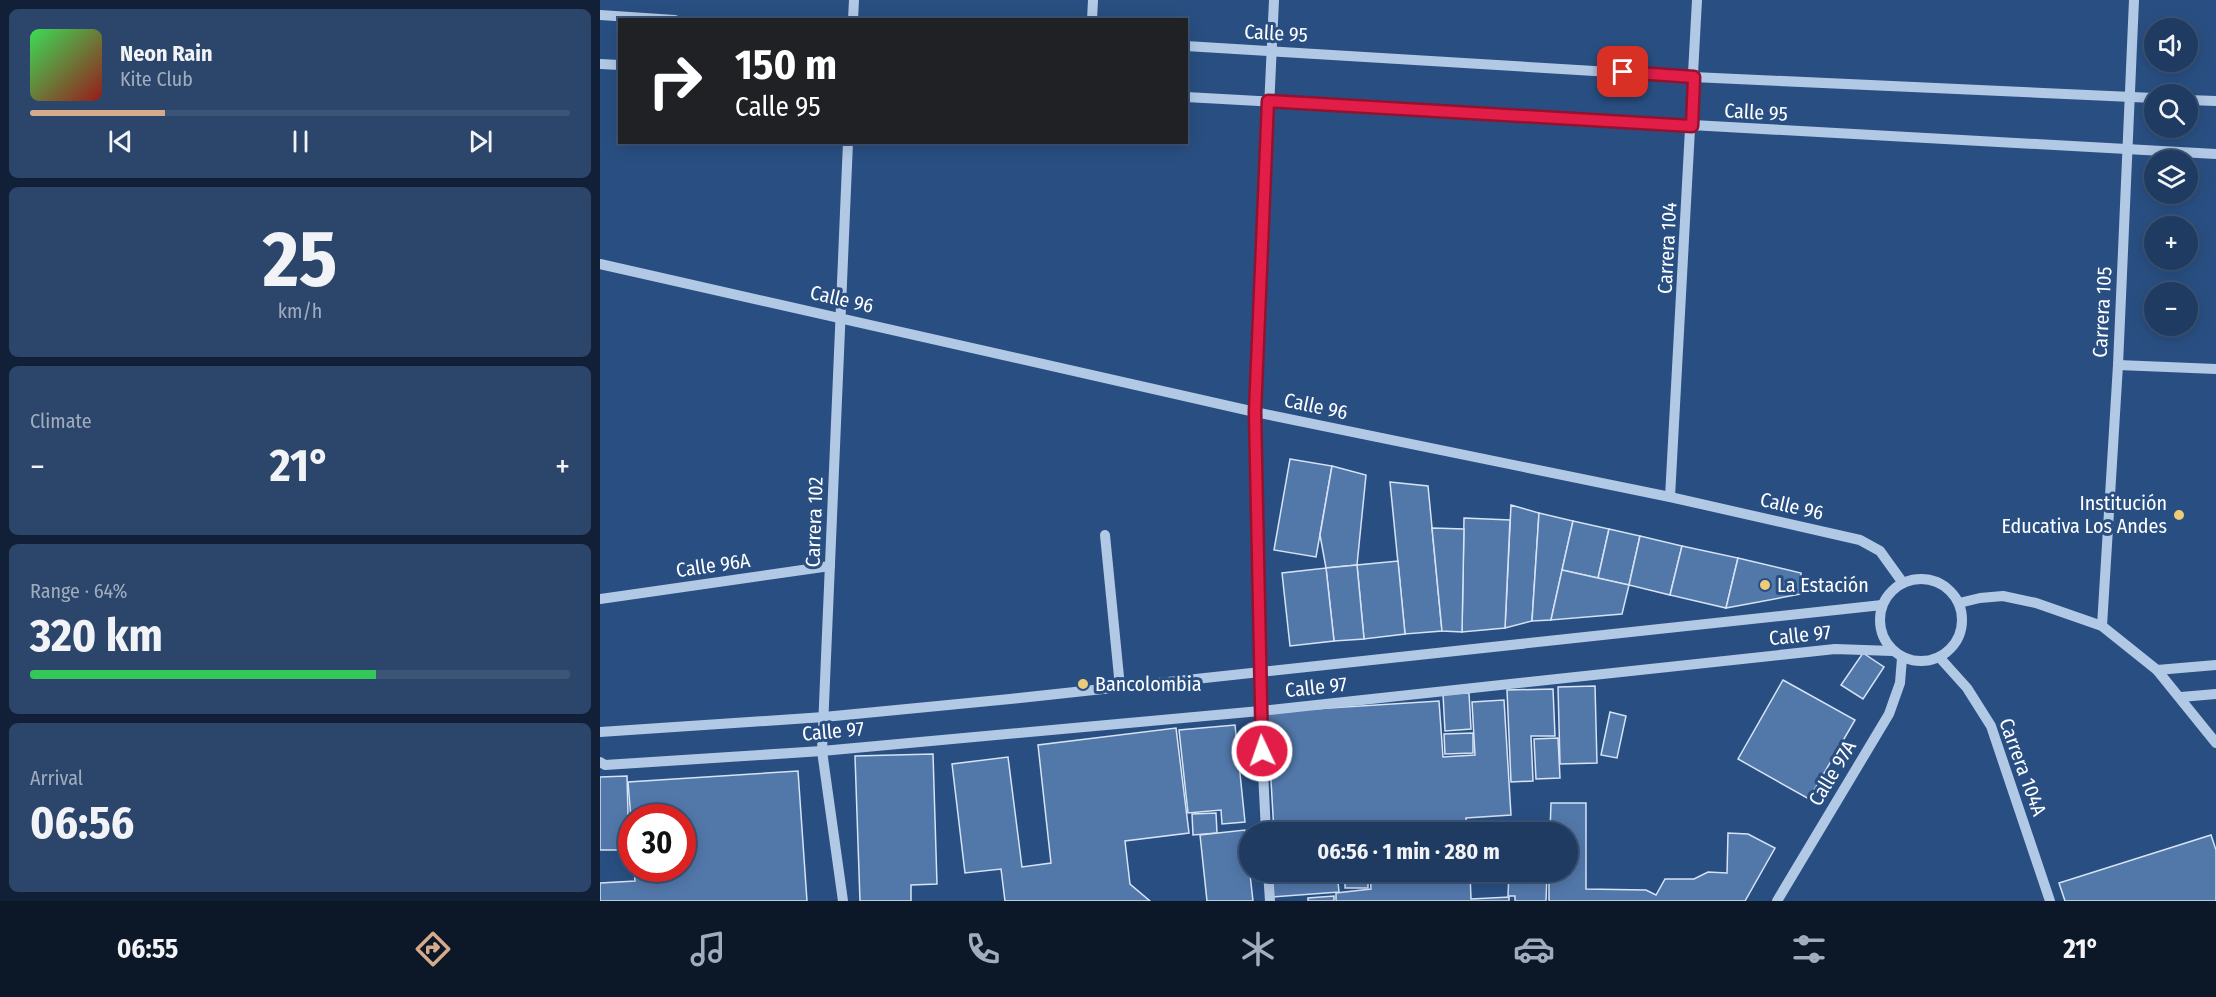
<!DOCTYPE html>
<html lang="en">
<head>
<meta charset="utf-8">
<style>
	:root { --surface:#1f3b62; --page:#2c466b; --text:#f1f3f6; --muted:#a1adbe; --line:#3c5577; --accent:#d6ab8b }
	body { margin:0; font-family:"Fira Sans Condensed",sans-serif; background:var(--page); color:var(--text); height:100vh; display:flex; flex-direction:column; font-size:22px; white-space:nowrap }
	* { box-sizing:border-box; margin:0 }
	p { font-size:20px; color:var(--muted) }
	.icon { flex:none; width:33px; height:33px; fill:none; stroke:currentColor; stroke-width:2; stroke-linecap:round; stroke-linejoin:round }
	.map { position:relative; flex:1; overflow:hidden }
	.drawer { display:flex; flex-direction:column; gap:9px; padding:9px; background:#112036; width:600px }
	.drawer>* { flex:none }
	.guide { position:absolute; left:18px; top:18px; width:570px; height:126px; border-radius:0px; box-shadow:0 3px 15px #0003,0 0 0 2px var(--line); background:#202124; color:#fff; overflow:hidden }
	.controls { position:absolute; left:1544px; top:18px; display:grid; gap:12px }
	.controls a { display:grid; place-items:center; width:54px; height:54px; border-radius:50%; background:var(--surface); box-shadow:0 3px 15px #0003,0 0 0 2px var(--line); font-size:30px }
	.speed { position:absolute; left:18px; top:804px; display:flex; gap:12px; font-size:30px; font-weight:700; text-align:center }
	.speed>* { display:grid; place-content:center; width:78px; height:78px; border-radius:50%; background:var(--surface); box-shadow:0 3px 15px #0003,0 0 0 2px var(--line); line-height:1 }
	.speed .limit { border:9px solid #d22; background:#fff; color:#111 }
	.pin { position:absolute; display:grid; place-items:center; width:51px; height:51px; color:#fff; margin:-26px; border-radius:12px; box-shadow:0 3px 9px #0006 }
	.me { position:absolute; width:66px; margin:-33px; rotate:357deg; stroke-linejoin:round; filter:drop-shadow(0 0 4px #0008) }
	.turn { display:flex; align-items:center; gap:21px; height:126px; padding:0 18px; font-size:27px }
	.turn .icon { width:78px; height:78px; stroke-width:2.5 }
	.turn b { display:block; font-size:42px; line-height:51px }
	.big { font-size:45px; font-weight:700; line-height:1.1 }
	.drawer .widget { flex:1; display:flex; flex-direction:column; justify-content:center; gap:9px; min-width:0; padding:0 21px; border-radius:9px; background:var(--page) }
	.drawer .dial { align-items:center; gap:0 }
	.dial b { font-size:78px; line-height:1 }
	.song { display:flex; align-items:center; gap:18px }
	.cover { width:72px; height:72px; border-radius:9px; background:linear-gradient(135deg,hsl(130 70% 55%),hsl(0 70% 35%)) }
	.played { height:6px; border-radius:3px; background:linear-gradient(90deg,var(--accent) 25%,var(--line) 25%) }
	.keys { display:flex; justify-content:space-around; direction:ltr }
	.heat { display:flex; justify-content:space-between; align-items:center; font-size:33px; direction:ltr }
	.charge { height:9px; border-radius:4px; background:linear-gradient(90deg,#34c759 64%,var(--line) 0) }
	.trip { position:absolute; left:639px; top:822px; width:339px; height:60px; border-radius:30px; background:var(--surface); box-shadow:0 3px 15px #0003,0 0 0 2px var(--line); font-weight:700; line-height:60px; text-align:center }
	.dock { display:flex; height:96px; justify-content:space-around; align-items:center; background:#0c1827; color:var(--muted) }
	.dock .icon { width:42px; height:42px }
	.dock .current { color:var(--accent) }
	.dock b { font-size:27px; color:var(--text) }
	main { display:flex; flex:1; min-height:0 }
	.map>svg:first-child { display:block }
	.building { fill:#5278aa; stroke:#d5e3f5; stroke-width:1.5 }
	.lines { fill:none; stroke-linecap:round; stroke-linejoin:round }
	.minor { stroke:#b2c9e6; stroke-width:10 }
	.route-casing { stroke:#92132f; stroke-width:15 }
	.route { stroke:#e11d48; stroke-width:10 }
	.poi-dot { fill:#edcc79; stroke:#294f82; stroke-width:2 }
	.labels { text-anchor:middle; stroke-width:6; stroke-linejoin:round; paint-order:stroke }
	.street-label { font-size:20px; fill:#fff; stroke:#294f82 }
	.poi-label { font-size:20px; fill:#fff; stroke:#294f82; text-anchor:start }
</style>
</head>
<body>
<main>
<section class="drawer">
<div class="widget">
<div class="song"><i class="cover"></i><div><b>Neon Rain</b><p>Kite Club</p></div></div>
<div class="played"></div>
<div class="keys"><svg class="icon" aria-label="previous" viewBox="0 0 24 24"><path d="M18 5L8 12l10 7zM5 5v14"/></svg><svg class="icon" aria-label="pause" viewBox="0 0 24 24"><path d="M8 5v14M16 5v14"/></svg><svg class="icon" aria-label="next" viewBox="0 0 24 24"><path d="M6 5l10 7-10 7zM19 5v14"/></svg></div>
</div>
<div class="widget dial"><b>25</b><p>km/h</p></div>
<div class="widget"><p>Climate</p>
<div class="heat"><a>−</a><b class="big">21°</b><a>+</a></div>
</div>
<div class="widget"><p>Range · 64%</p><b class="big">320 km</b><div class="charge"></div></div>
<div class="widget"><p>Arrival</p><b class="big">06:56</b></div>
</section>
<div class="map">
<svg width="1616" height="901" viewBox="0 0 1616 901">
	<rect width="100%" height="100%" fill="#294f82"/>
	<g class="building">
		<polygon points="690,459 732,466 716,557 674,550"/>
		<polygon points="732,466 766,475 757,565 726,568 720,535"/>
		<polygon points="790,482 828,486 842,631 805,634"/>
		<polygon points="911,505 939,513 932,621 905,628"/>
		<polygon points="939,513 973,521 951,620 932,621"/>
		<polygon points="864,518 910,520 905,628 862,632"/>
		<polygon points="973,521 1009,529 998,578 962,570"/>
		<polygon points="832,528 864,529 862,632 842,631"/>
		<polygon points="1009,529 1040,536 1029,585 998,578"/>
		<polygon points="1040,536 1082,546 1070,595 1029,585"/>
		<polygon points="1082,546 1138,558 1126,608 1070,595"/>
		<polygon points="1138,558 1201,573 1201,594 1126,608"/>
		<polygon points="798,561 805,634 764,639 757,565"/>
		<polygon points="757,565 764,639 734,641 726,568"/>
		<polygon points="726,568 734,641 690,646 682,573"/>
		<polygon points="962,570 1029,585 1022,614 951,620"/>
		<polygon points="1263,653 1284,667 1263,699 1241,685"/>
		<polygon points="1183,680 1255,720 1209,799 1138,759"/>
		<polygon points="995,686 997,763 960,764 958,687"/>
		<polygon points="953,689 955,736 931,736 933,781 911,782 907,690"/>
		<polygon points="869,693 871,729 845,731 843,694"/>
		<polygon points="904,700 911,815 866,818 867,832 767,832 767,830 674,832 667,712 839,701 843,757 875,755 872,702"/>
		<polygon points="1010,712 1026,716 1017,758 1001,755"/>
		<polygon points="635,725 645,822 622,824 621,810 588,813 579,730"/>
		<polygon points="576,728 589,833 525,841 530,884 550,901 405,901 401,869 365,873 352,764 408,757 422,867 451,863 438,745"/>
		<polygon points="873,733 873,753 845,754 844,734"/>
		<polygon points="958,738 960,778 936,779 934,739"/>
		<polygon points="333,754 337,884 311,885 311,901 260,901 255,756"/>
		<polygon points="198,771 207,901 0,901 0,883 35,881 34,868 82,868 82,818 32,818 32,831 28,782"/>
		<polygon points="27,776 29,850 0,850 0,777"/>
		<polygon points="951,803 986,803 986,889 1046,890 1056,895 1065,879 1094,879 1108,872 1127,873 1128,833 1148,834 1175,848 1145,901 949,901 949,872 968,872 968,832 950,832"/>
		<polygon points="616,813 617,833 593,835 592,814"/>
		<polygon points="645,830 653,901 607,901 600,835"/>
		<polygon points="1611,835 1616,850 1616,901 1465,901 1459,883"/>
		<polygon points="670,872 737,872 739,892 672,897"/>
		<rect x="745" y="872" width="23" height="16"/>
		<polygon points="770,872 870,872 871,899 909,897 909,901 736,901 736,893 771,889"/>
		<polygon points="909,872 947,872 946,901 915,901 915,896 908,896"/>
		<polygon points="734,896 734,901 708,901 708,898"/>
	</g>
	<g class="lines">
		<g class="minor">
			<polyline points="0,15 75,20"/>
			<polyline points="253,20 254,0"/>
			<polyline points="492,20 493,0"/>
			<polyline points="586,46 1093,77 1554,98"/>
			<polyline points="0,64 20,65"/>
			<polyline points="586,97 1616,154"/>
			<polyline points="1587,100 1616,101"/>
			<polyline points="0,264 655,412 1070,497 1260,540 1280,551 1303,583"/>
			<polyline points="1518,365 1616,369"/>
			<polyline points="1070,497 1097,0"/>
			<polyline points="505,535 520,687"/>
			<circle cx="1321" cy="620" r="41"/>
			<polyline points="0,599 230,566"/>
			<polyline points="1359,603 1380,598 1403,596 1436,603 1502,626 1557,670 1616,743"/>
			<polyline points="1502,626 1518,365 1534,0"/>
			<polyline points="1340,658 1367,688 1391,726 1450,901"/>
			<polyline points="1557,670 1616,665"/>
			<polyline points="1581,697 1616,694"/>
			<polyline points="0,732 224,717 410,699 1282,605"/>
			<polyline points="0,762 5,765 222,751 660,711 1235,649 1292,651"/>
			<polyline points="666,832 660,711 655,412 674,0"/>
			<polyline points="668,872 670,901"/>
			<polyline points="243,901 222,751 248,142"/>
			<polyline points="1177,901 1289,714 1300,683 1302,658"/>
		</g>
	</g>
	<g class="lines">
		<defs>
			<polyline id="route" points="662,751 655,412 668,101 1092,126 1094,77 1023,72"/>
		</defs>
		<use href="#route" class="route-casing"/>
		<use href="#route" class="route"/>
	</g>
	<g class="poi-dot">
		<circle cx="1579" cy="515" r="6"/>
		<circle cx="1165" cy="585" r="6"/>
		<circle cx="483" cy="684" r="6"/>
	</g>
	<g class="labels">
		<g class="street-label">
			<text transform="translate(676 33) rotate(3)" y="7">Calle 95</text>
			<text transform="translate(1156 112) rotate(3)" y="7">Calle 95</text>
			<text transform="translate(1067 248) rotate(-87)" y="7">Carrera 104</text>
			<text transform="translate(242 299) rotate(13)" y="7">Calle 96</text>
			<text transform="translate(1502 312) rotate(-87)" y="7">Carrera 105</text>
			<text transform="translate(716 406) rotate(12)" y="7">Calle 96</text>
			<text transform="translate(1192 506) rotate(13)" y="7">Calle 96</text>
			<text transform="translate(214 522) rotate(-88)" y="7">Carrera 102</text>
			<text transform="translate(113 565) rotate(-8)" y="7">Calle 96A</text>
			<text transform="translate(1200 635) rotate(-6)" y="7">Calle 97</text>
			<text transform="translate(716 687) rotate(-6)" y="7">Calle 97</text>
			<text transform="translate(233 731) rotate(-5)" y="7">Calle 97</text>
			<text transform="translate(1423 767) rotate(70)" y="7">Carrera 104A</text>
			<text transform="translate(1232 773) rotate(-59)" y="7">Calle 97A</text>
		</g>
		<g class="poi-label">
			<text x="1567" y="510" text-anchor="end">Institución<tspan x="1567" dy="23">Educativa Los Andes</tspan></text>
			<text x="1177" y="592">La Estación</text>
			<text x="495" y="691">Bancolombia</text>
		</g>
	</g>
</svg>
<div class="controls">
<a><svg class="icon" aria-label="sound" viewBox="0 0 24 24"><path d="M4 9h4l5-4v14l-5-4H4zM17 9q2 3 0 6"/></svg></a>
<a><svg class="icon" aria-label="search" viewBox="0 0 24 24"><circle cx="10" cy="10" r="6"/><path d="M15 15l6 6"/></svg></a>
<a><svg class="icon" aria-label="layers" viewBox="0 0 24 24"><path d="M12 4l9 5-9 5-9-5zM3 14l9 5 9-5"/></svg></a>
<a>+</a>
<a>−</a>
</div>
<div class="speed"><div class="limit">30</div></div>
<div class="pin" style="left:1023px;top:72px;background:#d93025"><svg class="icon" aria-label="arrive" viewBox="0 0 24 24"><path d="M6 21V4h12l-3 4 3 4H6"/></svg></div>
<svg class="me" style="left:662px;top:751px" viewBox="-20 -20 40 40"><circle r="17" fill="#e11d48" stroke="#fff" stroke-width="3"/><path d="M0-11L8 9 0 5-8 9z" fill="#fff"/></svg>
<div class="trip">06:56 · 1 min · 280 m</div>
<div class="guide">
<div class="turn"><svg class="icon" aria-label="right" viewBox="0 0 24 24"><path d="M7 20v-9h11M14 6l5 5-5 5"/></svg><div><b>150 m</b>Calle 95</div></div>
</div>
</div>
</main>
<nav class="dock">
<b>06:55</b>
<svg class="icon current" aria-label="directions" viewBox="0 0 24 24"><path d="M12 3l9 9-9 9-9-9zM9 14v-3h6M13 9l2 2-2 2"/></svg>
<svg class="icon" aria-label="music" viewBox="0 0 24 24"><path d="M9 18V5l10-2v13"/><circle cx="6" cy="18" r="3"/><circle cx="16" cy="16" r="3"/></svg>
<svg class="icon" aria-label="phone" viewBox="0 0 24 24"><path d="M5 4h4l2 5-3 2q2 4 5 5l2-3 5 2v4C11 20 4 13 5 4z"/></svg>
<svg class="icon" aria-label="climate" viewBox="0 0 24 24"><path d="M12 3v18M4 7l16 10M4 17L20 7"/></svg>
<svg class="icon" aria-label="car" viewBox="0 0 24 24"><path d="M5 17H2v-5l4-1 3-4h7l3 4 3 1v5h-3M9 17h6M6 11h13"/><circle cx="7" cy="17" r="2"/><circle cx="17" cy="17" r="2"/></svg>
<svg class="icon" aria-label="filters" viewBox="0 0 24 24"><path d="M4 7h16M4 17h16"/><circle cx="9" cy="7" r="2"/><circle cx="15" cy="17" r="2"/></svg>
<b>21°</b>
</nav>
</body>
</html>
